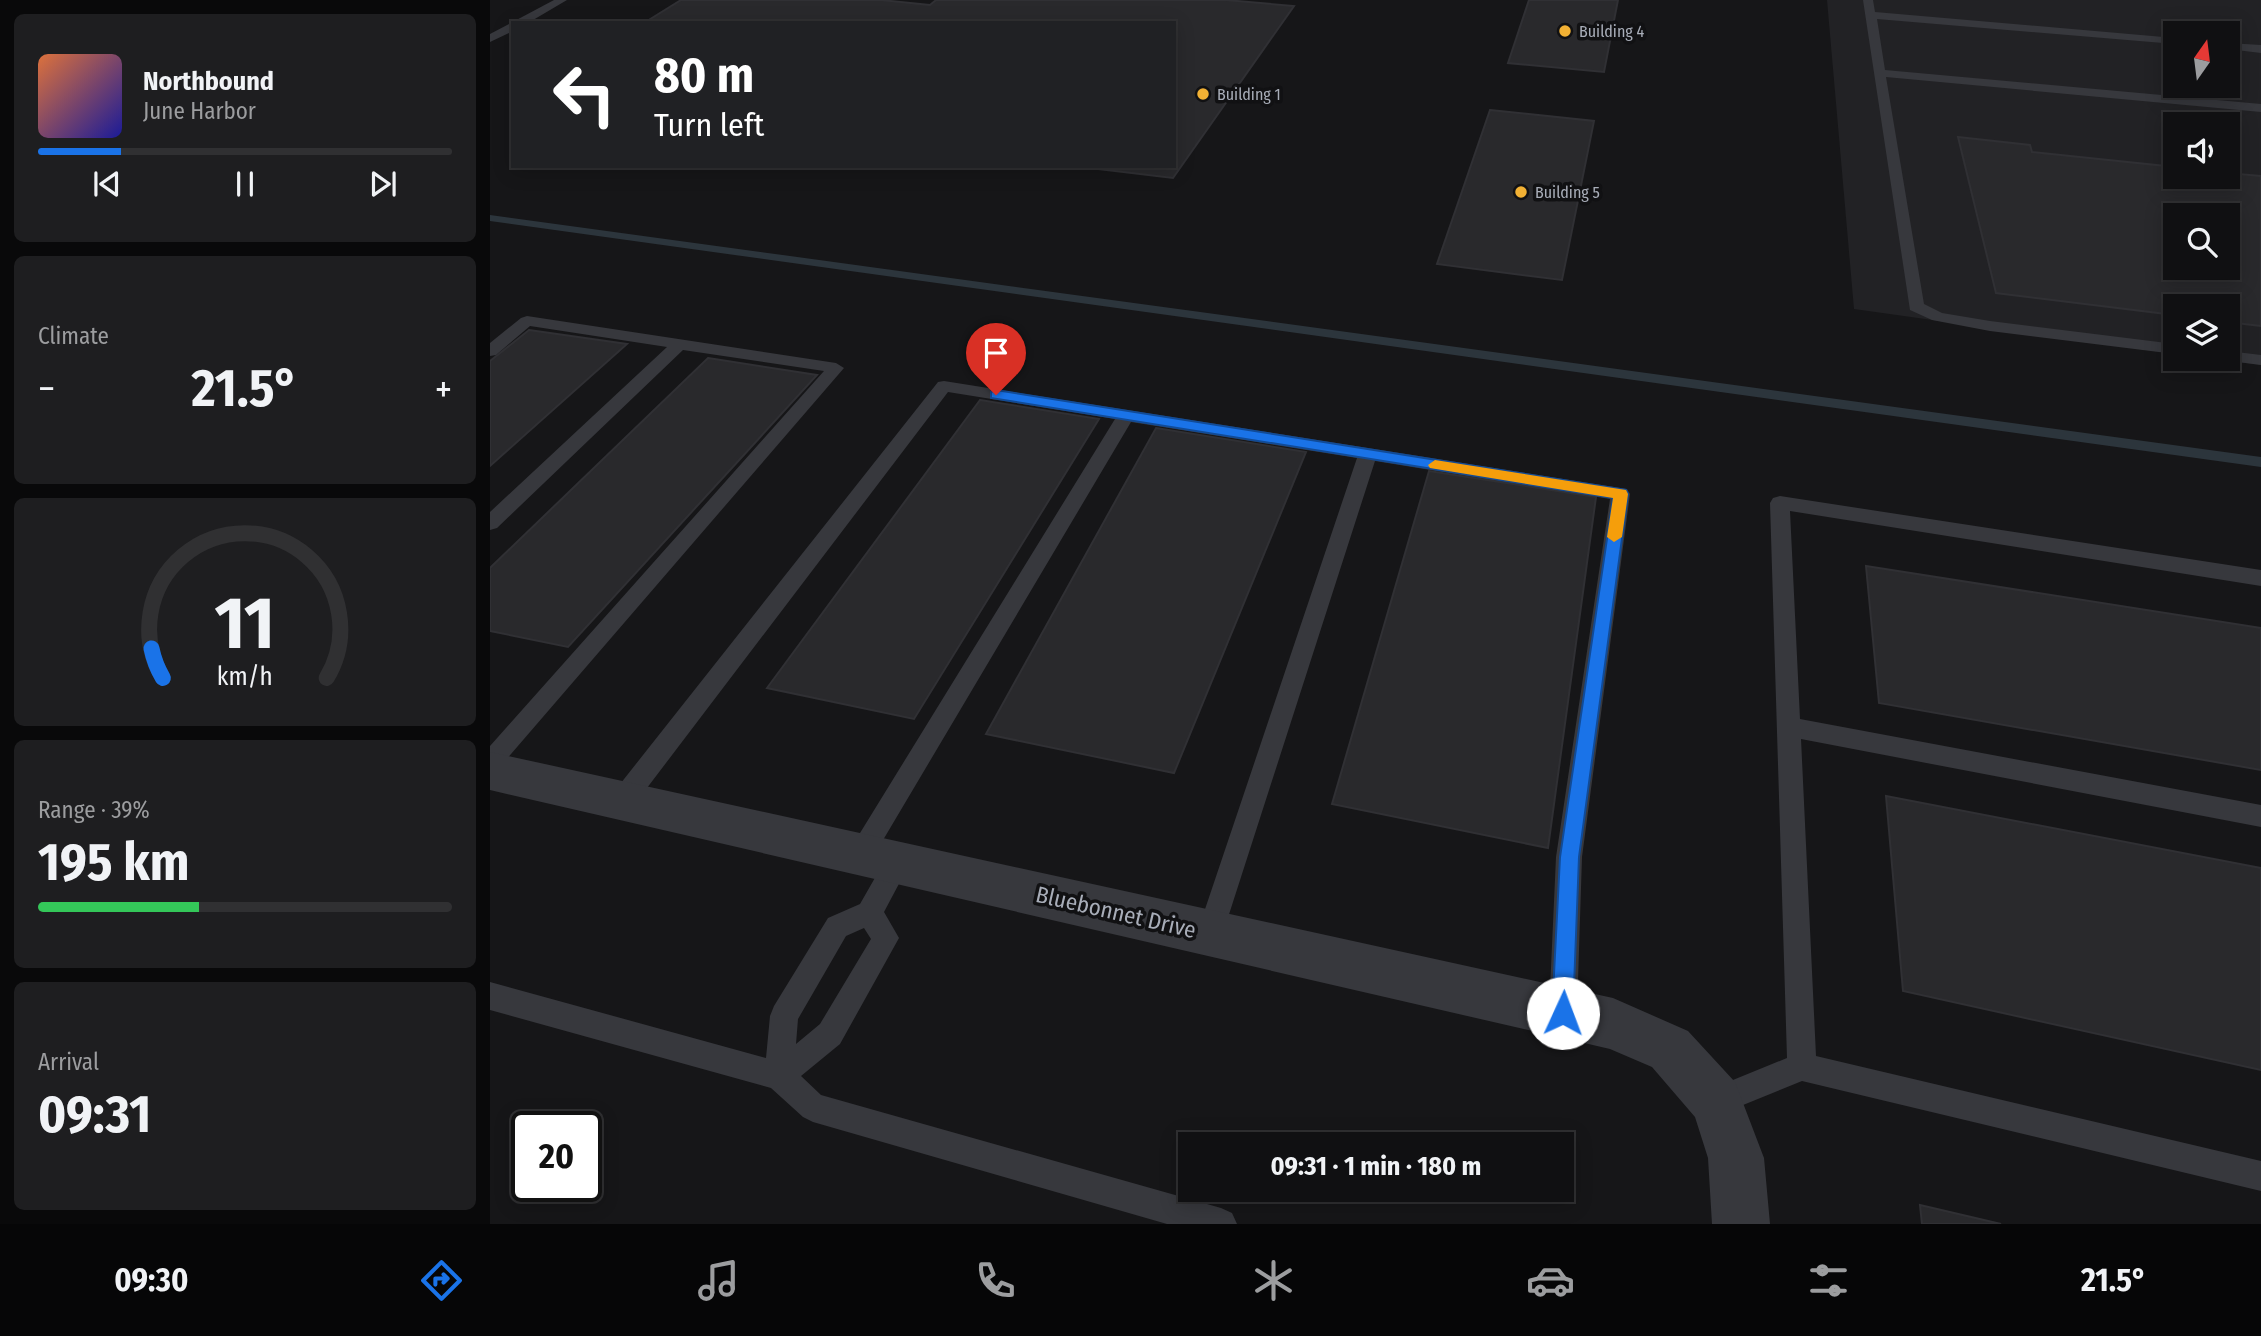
<!DOCTYPE html>
<html lang="en">
<head>
<meta charset="utf-8">
<style>
	:root { --surface:#101012; --page:#1e1e20; --text:#f1f3f6; --muted:#9c9d9f; --line:#303032; --accent:#1a73e8 }
	body { margin:0; font-family:"Fira Sans Condensed",sans-serif; background:var(--page); color:var(--text); height:100vh; display:flex; flex-direction:column; font-size:26px; white-space:nowrap }
	* { box-sizing:border-box; margin:0 }
	p { font-size:23px; color:var(--muted) }
	.icon { flex:none; width:38px; height:38px; fill:none; stroke:currentColor; stroke-width:2; stroke-linecap:round; stroke-linejoin:round }
	.map { position:relative; flex:1; overflow:hidden }
	.side { display:flex; flex-direction:column; gap:14px; padding:14px; background:#09090a; width:490px }
	.side>* { flex:none }
	.guide { position:absolute; left:21px; top:21px; width:665px; height:147px; border-radius:0px; box-shadow:0 4px 18px #0003,0 0 0 2px var(--line); background:#202124; color:#fff; overflow:hidden }
	.needle { width:46px; rotate:14deg }
	.fabs { position:absolute; left:1673px; top:21px; display:grid; gap:14px }
	.fabs a { display:grid; place-items:center; width:77px; height:77px; border-radius:0px; background:var(--surface); box-shadow:0 4px 18px #0003,0 0 0 2px var(--line); font-size:35px }
	.speed { position:absolute; left:21px; top:1111px; display:flex; gap:14px; font-size:35px; font-weight:700; text-align:center }
	.speed>* { display:grid; place-content:center; width:91px; height:91px; border-radius:50%; background:var(--surface); box-shadow:0 4px 18px #0003,0 0 0 2px var(--line); line-height:1 }
	.speed .limit { border:4px solid #111; border-radius:10px; background:#fff; color:#111 }
	.pin { position:absolute; display:grid; place-items:center; width:60px; height:60px; color:#fff; margin:-72px -30px; border-radius:50% 50% 50% 0; rotate:-45deg; box-shadow:0 0 7px #0007 }
	.pin .icon { rotate:45deg }
	.me { position:absolute; width:77px; margin:-38px; rotate:2deg; stroke-linejoin:round; filter:drop-shadow(0 0 5px #0008) }
	.turn { display:flex; align-items:center; gap:24px; height:147px; padding:0 28px; font-size:32px }
	.turn .icon { width:91px; height:91px; stroke-width:2.5 }
	.turn b { display:block; font-size:49px; line-height:60px }
	.big { font-size:52px; font-weight:700; line-height:1.1 }
	.side .card { flex:1; display:flex; flex-direction:column; justify-content:center; gap:10px; min-width:0; padding:0 24px; border-radius:10px; background:var(--page) }
	.side .dial { align-items:center; gap:0 }
	.dial svg { height:182px; overflow:visible; fill:none; stroke:var(--line); stroke-width:7; stroke-linecap:round; text-anchor:middle }
	.dial text { fill:var(--text); stroke:none }
	.song { display:flex; align-items:center; gap:21px }
	.cover { width:84px; height:84px; border-radius:10px; background:linear-gradient(135deg,hsl(20 70% 55%),hsl(240 70% 35%)) }
	.played { height:7px; border-radius:4px; background:linear-gradient(90deg,var(--accent) 20%,var(--line) 20%) }
	.keys { display:flex; justify-content:space-around; direction:ltr }
	.heat { display:flex; justify-content:space-between; align-items:center; font-size:38px; direction:ltr }
	.charge { height:10px; border-radius:5px; background:linear-gradient(90deg,#34c759 39%,var(--line) 0) }
	.trip { position:absolute; left:688px; top:1132px; width:396px; height:70px; border-radius:0px; background:var(--surface); box-shadow:0 4px 18px #0003,0 0 0 2px var(--line); font-weight:700; line-height:70px; text-align:center }
	.dock { display:flex; height:112px; justify-content:space-around; align-items:center; background:#060607; color:var(--muted) }
	.dock .icon { width:49px; height:49px }
	.dock .selected { color:var(--accent) }
	.dock b { font-size:32px; color:var(--text) }
	main { display:flex; flex:1; min-height:0 }
	.map>svg:first-child { display:block }
	.built { fill:#222225; fill-rule:evenodd }
	.lines { fill:none; stroke-linecap:round; stroke-linejoin:round }
	.stream { fill:#2c353c; fill-rule:evenodd }
	.building { fill:#29292c; stroke:#303034; stroke-width:2; fill-rule:evenodd }
	.service { fill:#37383d; fill-rule:evenodd }
	.minor { fill:#37383d; fill-rule:evenodd }
	.route { fill:#1a73e8; stroke:#114b97; stroke-width:2 }
	.slow { fill:#f59e0b }
	.poi-dot { fill:#f2b134; stroke:#111113; stroke-width:2.5 }
	.labels { text-anchor:middle; stroke-width:7; stroke-linejoin:round; paint-order:stroke }
	.far-poi-label { font-size:16px; fill:#a8adb8; stroke:#111113; text-anchor:start }
	.near-street-label { font-size:23px; fill:#a8adb8; stroke:#111113 }
</style>
</head>
<body>
<main>
<section class="side">
<div class="card">
<div class="song"><i class="cover"></i><div><b>Northbound</b><p>June Harbor</p></div></div>
<div class="played"></div>
<div class="keys"><svg class="icon" aria-label="previous" viewBox="0 0 24 24"><path d="M18 5L8 12l10 7zM5 5v14"/></svg><svg class="icon" aria-label="pause" viewBox="0 0 24 24"><path d="M8 5v14M16 5v14"/></svg><svg class="icon" aria-label="next" viewBox="0 0 24 24"><path d="M6 5l10 7-10 7zM19 5v14"/></svg></div>
</div>
<div class="card"><p>Climate</p>
<div class="heat"><a>−</a><b class="big">21.5°</b><a>+</a></div>
</div>
<div class="card dial"><svg viewBox="0 0 100 80">
<path d="M14 69A42 42 0 1 1 86 69"/>
<path d="M14 69A42 42 0 0 1 9 56" stroke="#1a73e8"/>
<text x="50" y="56" font-size="32" font-weight="700">11</text>
<text x="50" y="72" font-size="11">km/h</text>
</svg></div>
<div class="card"><p>Range · 39%</p><b class="big">195 km</b><div class="charge"></div></div>
<div class="card"><p>Arrival</p><b class="big">09:31</b></div>
</section>
<div class="map">
<svg width="1771" height="1224" viewBox="0 0 1771 1224">
	<rect width="100%" height="100%" fill="#161618"/>
	<path class="built" d="M1337,0H1771V365L1723,359H1738V306H1685V354L1364,309ZM1685,33H1738V86H1685ZM1685,124H1738V177H1685ZM1685,215H1738V268H1685Z"/>
	<g class="lines">
		<polygon class="stream" points="0,215 1771,457 1771,467 0,221"/>
	</g>
	<g class="building">
		<polygon points="191,0 391,0 440,5 446,0 736,0 804,6 683,178 583,166 684,166 684,23 154,23"/>
		<polygon points="1039,0 1128,0 1114,72 1018,63"/>
		<polygon points="1000,110 1104,121 1072,280 947,264"/>
		<path d="M1468,137L1540,145L1542,152L1685,167V177H1738V173L1771,176V326L1738,322V306H1685V315L1506,293ZM1685,215H1738V268H1685Z"/>
		<polygon points="39,330 137,344 0,466 0,361"/>
		<polygon points="218,358 327,375 78,647 0,631 0,568"/>
		<polygon points="490,400 609,419 424,719 277,688"/>
		<polygon points="666,428 816,452 684,773 496,734"/>
		<polygon points="939,471 1106,497 1058,848 842,804"/>
		<polygon points="1376,566 1771,628 1771,770 1389,703"/>
		<polygon points="1396,796 1771,868 1771,1070 1413,991"/>
		<polygon points="1430,1205 1511,1224 1432,1224"/>
	</g>
	<g class="lines">
		<g class="service">
			<polygon points="64,0 77,0 38,23 23,23 23,31 0,42 0,34"/>
			<polygon points="1373,0 1383,0 1385,12 1685,38 1685,44 1387,19 1395,70 1771,104 1771,112 1396,77 1434,304 1452,313 1500,321 1685,344 1685,354 1500,331 1442,320 1420,310"/>
			<polygon points="1738,43 1771,45 1771,53 1738,49"/>
			<polygon points="37,316 346,363 354,368 8,769 0,772 0,746 334,371 193,350 7,528 0,530 0,512 177,347 40,326 6,355 0,356 0,343 31,318"/>
			<polygon points="1738,351 1771,355 1771,365 1732,360 1738,359"/>
			<polygon points="454,381 1137,489 1140,494 1092,857 1087,1012 1083,1022 1073,1026 1063,1022 1059,1012 1066,857 1120,499 885,461 733,933 729,942 720,946 711,942 707,933 867,458 641,422 380,862 371,865 362,862 358,854 362,846 625,419 458,392 141,809 132,812 123,809 120,801 123,793 448,382"/>
			<polygon points="1290,496 1771,570 1771,586 1300,511 1310,719 1771,805 1771,827 1311,739 1326,1056 1771,1161 1771,1191 1312,1081 1226,1116 1216,1111 1211,1101 1216,1091 1297,1058 1280,503 1283,498"/>
			<path d="M407,851L416,855L420,863L394,912L409,938L350,1044L311,1076L331,1095L731,1208L742,1213L747,1224H677L323,1122L313,1117L281,1088L0,1010V982L276,1058L280,1016L284,1006L338,918L370,904L398,855ZM374,928L381,939L330,1024L306,1044L308,1019L356,936Z"/>
		</g>
		<polygon class="minor" points="0,752 1123,998 1198,1031 1245,1082 1274,1158 1280,1224 1222,1224 1218,1158 1205,1117 1162,1067 1120,1049 0,790"/>
	</g>
	<polygon class="route" points="506,390 1136,490 1138,494 1089,857 1083,1013 1080,1020 1073,1023 1066,1020 1062,1013 1070,857 1123,498 501,398 501,392"/>
	<polygon class="slow" points="945,460 1136,490 1138,494 1132,537 1124,542 1117,537 1123,498 940,468 938,465"/>
	<g class="poi-dot">
		<circle cx="1075" cy="31" r="7"/>
		<circle cx="713" cy="94" r="7"/>
		<circle cx="1031" cy="192" r="7"/>
	</g>
	<g class="labels">
		<g class="far-poi-label">
			<text x="1089" y="37">Building 4</text>
			<text x="727" y="100">Building 1</text>
			<text x="1045" y="198">Building 5</text>
		</g>
		<g class="near-street-label">
			<text transform="translate(626 912) rotate(13)" y="8">Bluebonnet Drive</text>
		</g>
	</g>
</svg>
<div class="fabs">
<a><svg class="needle" viewBox="-14 -14 28 28"><path d="M0-13l5 13h-10z" fill="#e53935"/><path d="M0 13l5-13h-10z" fill="#9c9d9f"/></svg></a>
<a><svg class="icon" aria-label="sound" viewBox="0 0 24 24"><path d="M4 9h4l5-4v14l-5-4H4zM17 9q2 3 0 6"/></svg></a>
<a><svg class="icon" aria-label="search" viewBox="0 0 24 24"><circle cx="10" cy="10" r="6"/><path d="M15 15l6 6"/></svg></a>
<a><svg class="icon" aria-label="layers" viewBox="0 0 24 24"><path d="M12 4l9 5-9 5-9-5zM3 14l9 5 9-5"/></svg></a>
</div>
<div class="speed"><div class="limit">20</div></div>
<div class="pin" style="left:506px;top:395px;background:#d93025"><svg class="icon" aria-label="arrive" viewBox="0 0 24 24"><path d="M6 21V4h12l-3 4 3 4H6"/></svg></div>
<svg class="me" style="left:1073px;top:1013px" viewBox="-20 -20 40 40"><circle r="19" fill="#fff"/><path d="M0-13L10 11 0 6-10 11z" fill="#1a73e8"/></svg>
<div class="trip">09:31 · 1 min · 180 m</div>
<div class="guide">
<div class="turn"><svg class="icon" aria-label="left" viewBox="0 0 24 24"><path d="M17 20v-9H6M10 6l-5 5 5 5"/></svg><div><b>80 m</b>Turn left</div></div>
</div>
</div>
</main>
<nav class="dock">
<b>09:30</b>
<svg class="icon selected" aria-label="directions" viewBox="0 0 24 24"><path d="M12 3l9 9-9 9-9-9zM9 14v-3h6M13 9l2 2-2 2"/></svg>
<svg class="icon" aria-label="music" viewBox="0 0 24 24"><path d="M9 18V5l10-2v13"/><circle cx="6" cy="18" r="3"/><circle cx="16" cy="16" r="3"/></svg>
<svg class="icon" aria-label="phone" viewBox="0 0 24 24"><path d="M5 4h4l2 5-3 2q2 4 5 5l2-3 5 2v4C11 20 4 13 5 4z"/></svg>
<svg class="icon" aria-label="climate" viewBox="0 0 24 24"><path d="M12 3v18M4 7l16 10M4 17L20 7"/></svg>
<svg class="icon" aria-label="car" viewBox="0 0 24 24"><path d="M5 17H2v-5l4-1 3-4h7l3 4 3 1v5h-3M9 17h6M6 11h13"/><circle cx="7" cy="17" r="2"/><circle cx="17" cy="17" r="2"/></svg>
<svg class="icon" aria-label="filters" viewBox="0 0 24 24"><path d="M4 7h16M4 17h16"/><circle cx="9" cy="7" r="2"/><circle cx="15" cy="17" r="2"/></svg>
<b>21.5°</b>
</nav>
</body>
</html>
